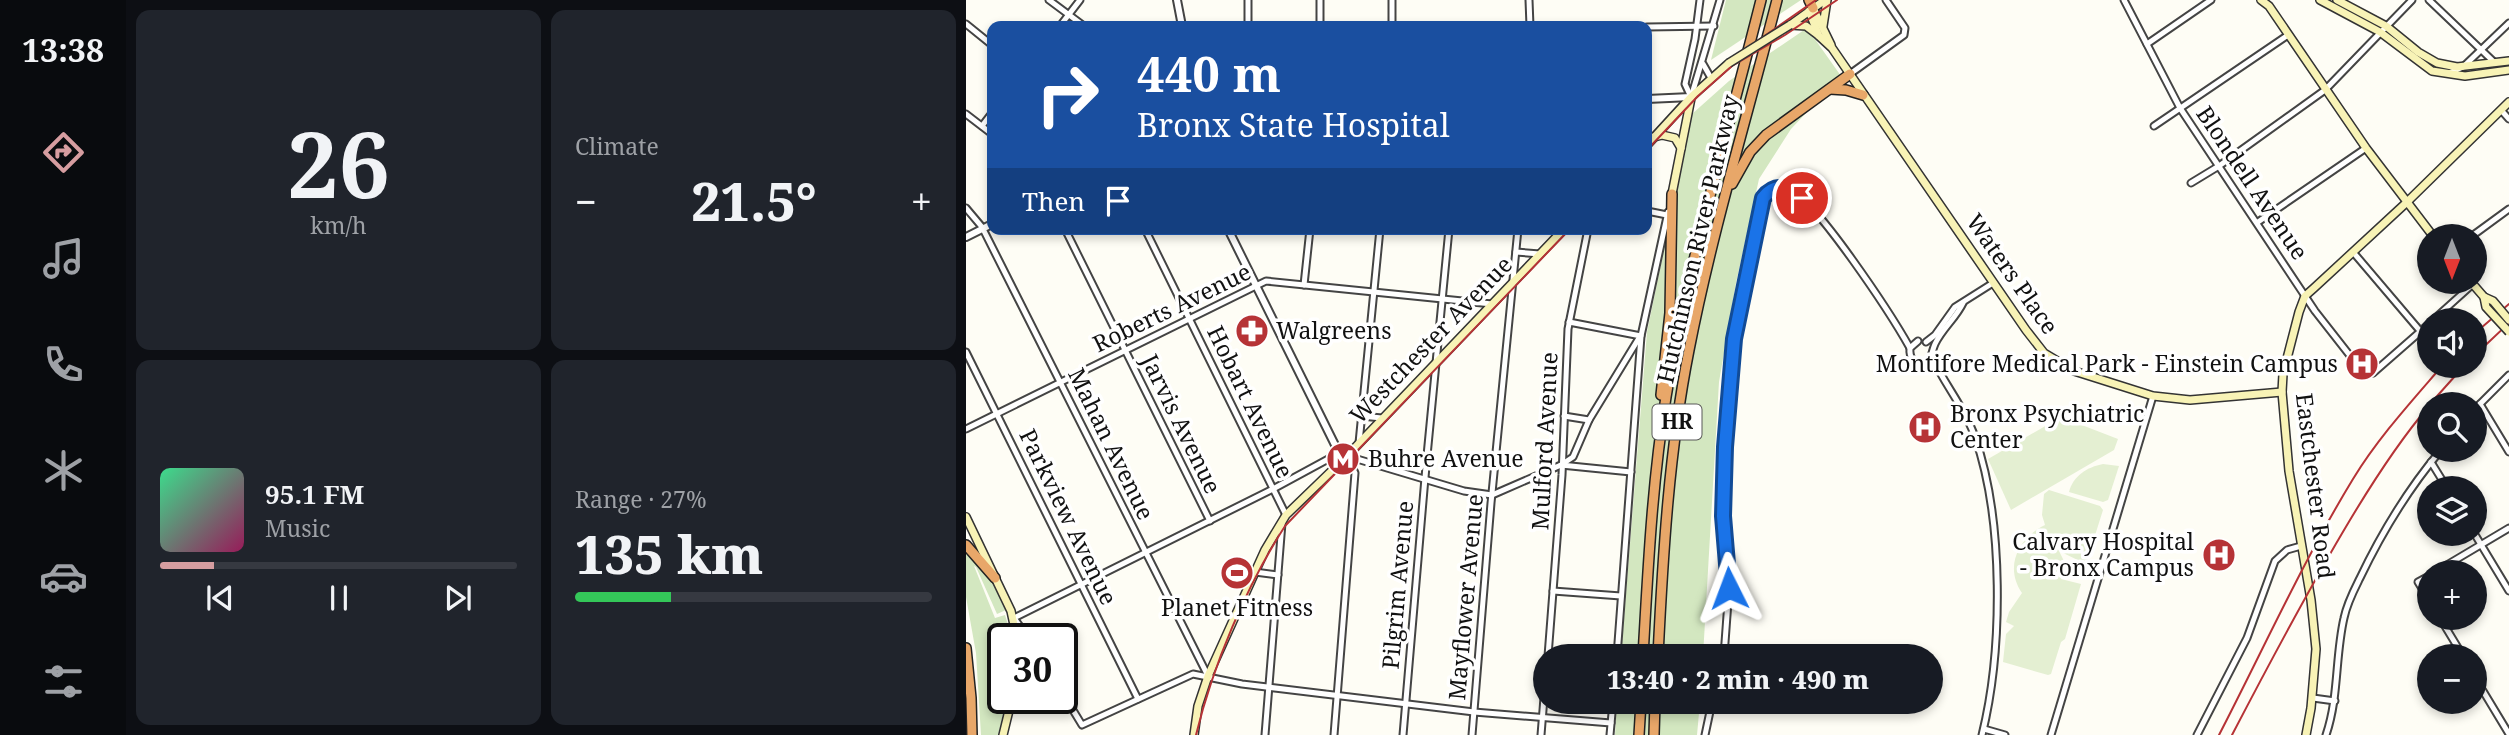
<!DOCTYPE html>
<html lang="en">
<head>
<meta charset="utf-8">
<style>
	:root { --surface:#171b24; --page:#20242c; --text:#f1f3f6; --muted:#9ea1a6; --line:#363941; --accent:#d69da0 }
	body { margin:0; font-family:"Noto Serif",serif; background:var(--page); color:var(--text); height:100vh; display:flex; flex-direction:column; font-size:26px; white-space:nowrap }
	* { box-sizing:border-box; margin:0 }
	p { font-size:23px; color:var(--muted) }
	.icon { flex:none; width:38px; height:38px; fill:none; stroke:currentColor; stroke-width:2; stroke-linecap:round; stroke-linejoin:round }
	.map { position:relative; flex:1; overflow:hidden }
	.drawer { display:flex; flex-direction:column; gap:10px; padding:10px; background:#0d0f14; width:840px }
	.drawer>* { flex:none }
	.guide { position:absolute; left:21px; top:21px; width:665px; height:214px; border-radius:14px; box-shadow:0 4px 10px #0003; background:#1a4fa0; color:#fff; overflow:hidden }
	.needle { width:46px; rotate:180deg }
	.buttons { position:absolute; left:1451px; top:224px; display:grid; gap:14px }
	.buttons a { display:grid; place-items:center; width:70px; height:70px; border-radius:50%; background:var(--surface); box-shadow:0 4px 10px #0003; font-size:35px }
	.speed { position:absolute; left:21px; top:623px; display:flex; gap:14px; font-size:35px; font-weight:700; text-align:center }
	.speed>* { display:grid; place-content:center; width:91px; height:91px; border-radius:50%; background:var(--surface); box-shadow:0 4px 10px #0003; line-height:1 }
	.speed .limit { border:4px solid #111; border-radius:10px; background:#fff; color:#111 }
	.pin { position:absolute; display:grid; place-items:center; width:60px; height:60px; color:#fff; margin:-30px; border:4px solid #fff; border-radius:50%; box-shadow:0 2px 7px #0007 }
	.me { position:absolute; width:77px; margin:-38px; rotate:357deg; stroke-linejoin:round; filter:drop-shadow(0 0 5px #0008) }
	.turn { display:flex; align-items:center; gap:24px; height:147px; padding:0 35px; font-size:32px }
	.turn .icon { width:91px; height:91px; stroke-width:2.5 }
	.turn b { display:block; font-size:49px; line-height:60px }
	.then { display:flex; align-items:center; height:66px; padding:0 35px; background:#0003; gap:14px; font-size:26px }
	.big { font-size:52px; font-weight:800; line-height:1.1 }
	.drawer .card { flex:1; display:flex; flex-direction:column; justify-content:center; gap:10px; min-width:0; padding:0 24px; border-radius:14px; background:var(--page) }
	.drawer .dial { align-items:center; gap:0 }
	.dial b { font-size:91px; line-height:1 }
	.song { display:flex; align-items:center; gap:21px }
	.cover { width:84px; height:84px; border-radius:10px; background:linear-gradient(135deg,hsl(150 70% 55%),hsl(330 70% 35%)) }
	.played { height:7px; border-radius:4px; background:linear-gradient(90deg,var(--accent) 15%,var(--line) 15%) }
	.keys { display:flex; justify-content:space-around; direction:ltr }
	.heat { display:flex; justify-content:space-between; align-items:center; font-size:38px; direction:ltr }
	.charge { height:10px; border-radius:5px; background:linear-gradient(90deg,#34c759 27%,var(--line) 0) }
	.drawer .tiles { flex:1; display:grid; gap:10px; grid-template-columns:repeat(2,1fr) }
	.trip { position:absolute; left:567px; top:644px; width:410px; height:70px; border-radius:35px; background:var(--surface); box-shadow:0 4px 10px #0003; font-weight:800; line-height:70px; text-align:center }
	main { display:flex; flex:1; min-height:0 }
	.tabs { display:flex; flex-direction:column; width:126px; justify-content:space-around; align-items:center; background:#090b0e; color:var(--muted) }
	.tabs .icon { width:49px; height:49px }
	.tabs .active { color:var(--accent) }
	.tabs b { font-size:32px; color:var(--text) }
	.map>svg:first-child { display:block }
	.green { fill:#d3e7c0 }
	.pitch { fill:#e4efd2 }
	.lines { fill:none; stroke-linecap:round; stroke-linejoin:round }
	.minor-casing { stroke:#444; stroke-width:9 }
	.tertiary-casing { stroke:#444; stroke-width:10 }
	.secondary-casing { stroke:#333; stroke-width:10 }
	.motorway-casing { stroke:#222; stroke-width:12 }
	.minor { stroke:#fff; stroke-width:5 }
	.tertiary { stroke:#fff; stroke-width:6 }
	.secondary { stroke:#f8f3b6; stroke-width:7 }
	.motorway { stroke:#e8a769; stroke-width:9 }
	.rail { stroke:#b63336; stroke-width:2 }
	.secondary-bridge-casing { stroke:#333; stroke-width:10; stroke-linecap:butt }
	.secondary-bridge { stroke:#f8f3b6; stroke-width:7 }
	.route-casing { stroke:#114b97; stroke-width:18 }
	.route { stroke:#1a73e8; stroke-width:12 }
	.labels { text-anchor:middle; stroke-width:7; stroke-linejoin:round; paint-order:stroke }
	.shield { fill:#fff; stroke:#585858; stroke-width:2 }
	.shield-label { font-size:21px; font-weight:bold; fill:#111 }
	.street-label { font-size:23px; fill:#111; stroke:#fff }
	.poi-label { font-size:23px; fill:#111; stroke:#fff; text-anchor:start }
</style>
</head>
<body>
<main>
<nav class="tabs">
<b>13:38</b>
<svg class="icon active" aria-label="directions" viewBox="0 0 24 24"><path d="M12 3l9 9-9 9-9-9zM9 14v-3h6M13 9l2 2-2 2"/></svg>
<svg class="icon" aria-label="music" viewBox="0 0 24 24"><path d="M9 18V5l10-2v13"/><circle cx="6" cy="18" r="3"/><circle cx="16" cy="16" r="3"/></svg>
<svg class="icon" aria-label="phone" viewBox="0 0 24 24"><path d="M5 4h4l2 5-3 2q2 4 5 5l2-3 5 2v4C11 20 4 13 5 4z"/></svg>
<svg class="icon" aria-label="climate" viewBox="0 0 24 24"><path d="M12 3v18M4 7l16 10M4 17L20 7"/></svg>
<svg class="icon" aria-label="car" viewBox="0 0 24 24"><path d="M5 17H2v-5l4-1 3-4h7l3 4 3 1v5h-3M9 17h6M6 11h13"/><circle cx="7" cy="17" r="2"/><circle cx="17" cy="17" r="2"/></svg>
<svg class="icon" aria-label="filters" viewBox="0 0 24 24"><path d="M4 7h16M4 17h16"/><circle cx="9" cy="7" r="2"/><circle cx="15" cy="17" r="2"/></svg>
</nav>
<section class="drawer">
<div class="tiles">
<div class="card dial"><b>26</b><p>km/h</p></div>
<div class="card"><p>Climate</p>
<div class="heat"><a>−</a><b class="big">21.5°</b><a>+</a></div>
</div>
<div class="card">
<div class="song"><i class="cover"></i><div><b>95.1 FM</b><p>Music</p></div></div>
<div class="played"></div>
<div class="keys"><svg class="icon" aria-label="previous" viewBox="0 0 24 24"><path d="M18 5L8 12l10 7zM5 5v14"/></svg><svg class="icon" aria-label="pause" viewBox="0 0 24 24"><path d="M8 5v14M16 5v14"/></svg><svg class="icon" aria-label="next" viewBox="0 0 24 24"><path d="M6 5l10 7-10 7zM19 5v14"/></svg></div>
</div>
<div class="card"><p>Range · 27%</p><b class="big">135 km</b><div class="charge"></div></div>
</div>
</section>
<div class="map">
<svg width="1543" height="735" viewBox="0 0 1543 735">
	<rect width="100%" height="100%" fill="#fefdf5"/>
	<g class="green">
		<polygon points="760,0 835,0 745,60"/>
		<polygon points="841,28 875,76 825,129 793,179 770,283 753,382 737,656 655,656 681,332 726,114 763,81"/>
		<polygon points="0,549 24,578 40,610 31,614 10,567 8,566 29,618 39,615 43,628 24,632 24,635 44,632 45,639 37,639 37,644 34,645 35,663 29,694 32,694 37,668 37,698 41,698 32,735 15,735 10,653 0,597"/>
		<polygon points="651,702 734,702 731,735 649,735"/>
	</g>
	<g class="pitch">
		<polygon points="1095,417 1152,439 1148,450 1045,510 1022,459"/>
		<path d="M1137,464L1153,466L1142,500L1137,502L1103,492C1107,476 1121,467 1137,464Z"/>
		<path d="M1083,490L1134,506L1137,510L1120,564L1093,551L1099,563L1095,579L1115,584L1099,639L1095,642L1085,674L1082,675L1037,662L1040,634L1048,626L1040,622L1043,612L1056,593C1038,567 1052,538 1079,525L1076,515L1078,494Z"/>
	</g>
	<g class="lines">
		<defs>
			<g id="minor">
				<polyline points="83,0 118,26"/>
				<polyline points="282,0 282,26"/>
				<polyline points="354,0 354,26"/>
				<polyline points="426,0 426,26"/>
				<polyline points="563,0 564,26"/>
				<polyline points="1158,0 1214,108 1349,311 1396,371 1401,374 1407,373 1463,324"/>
				<polyline points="1463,0 1529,63"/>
				<polyline points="0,24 26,45"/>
				<polyline points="94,26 114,0"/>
				<polyline points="681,27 748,26"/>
				<polyline points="1181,44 1245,0"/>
				<polyline points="737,64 745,78"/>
				<polyline points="1483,73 1497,67 1543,23"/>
				<polyline points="884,74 938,35 939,28 920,0"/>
				<polyline points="726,94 754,0"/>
				<polyline points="725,97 719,84 729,39 734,0"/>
				<polyline points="1535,110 1543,119"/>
				<polyline points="0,114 26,134"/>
				<polyline points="16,126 26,113"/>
				<polyline points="1188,126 1322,35"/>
				<polyline points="1225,183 1253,166 1359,90 1446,0"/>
				<polyline points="0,208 16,227 242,676"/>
				<polyline points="681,211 701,215"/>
				<polyline points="1292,222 1400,148"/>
				<polyline points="99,229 244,521"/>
				<polyline points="179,229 320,515"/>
				<polyline points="1506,236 1543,209"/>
				<polyline points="550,252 574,254"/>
				<polyline points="1387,252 1455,332"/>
				<polyline points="338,285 344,229"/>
				<polyline points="1467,320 1507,284"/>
				<polyline points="603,322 675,336"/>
				<path d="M952,341L944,348C943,358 948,364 958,363C967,358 965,353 969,344C976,329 990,318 997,303"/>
				<polyline points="960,342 969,335 989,307 1027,283"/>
				<polyline points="0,352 172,699"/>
				<path d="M966,357C978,384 999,408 1009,437C1038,520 1037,650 1016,735"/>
				<polyline points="1514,404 1543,452"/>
				<polyline points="1508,410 1543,375"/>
				<polyline points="395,416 416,418"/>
				<polyline points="598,416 623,420"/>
				<polyline points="0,429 300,281 526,304"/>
				<polyline points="393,443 414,229"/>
				<polyline points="1465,462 1481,488"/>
				<polyline points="595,465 607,457 623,420 673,338"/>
				<polyline points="1508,533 1543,591"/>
				<polyline points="289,572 312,575"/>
				<polyline points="1469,572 1543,528"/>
				<polyline points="1463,576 1452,582 1463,600"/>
				<polyline points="587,591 655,596"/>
				<polyline points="1474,618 1497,656"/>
				<polyline points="63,639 48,618 307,489 366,457 381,456 498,491 526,495 595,465 665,472"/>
				<polyline points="582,656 596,475 602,329 622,229"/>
				<polyline points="651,656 675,336 702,212"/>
				<path d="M758,656L763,588L757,516L759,447L768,339L797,198L802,192L821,187C850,199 926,316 944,348"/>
				<polyline points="1508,676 1543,734"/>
				<polyline points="96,692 116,725 227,674 276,684 508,712 645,723"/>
				<polyline points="1347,698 1369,701"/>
				<polyline points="1018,729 1039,735"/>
				<polyline points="299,735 316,523"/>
				<polyline points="368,735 389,473 381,456"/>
				<polyline points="437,735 460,466 483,229"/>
				<polyline points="506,735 525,503 552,229"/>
				<polyline points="575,735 579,685"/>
				<polyline points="644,735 647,702"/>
				<polyline points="739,735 746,702"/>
				<polyline points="1085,735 1187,396"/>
				<polyline points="1231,735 1281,638 1309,561 1321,550 1335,546"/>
				<path d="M1360,735C1373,697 1369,657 1378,618C1381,603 1388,590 1394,578C1416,532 1443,488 1475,450"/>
			</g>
			<g id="tertiary">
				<polyline points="211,0 216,26"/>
				<polyline points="681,99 725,97"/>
				<polyline points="262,229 369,445 381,456"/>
				<polyline points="0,237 26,224"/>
			</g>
			<g id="secondary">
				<polyline points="1295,0 1303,6 1400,148 1467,236"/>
				<polyline points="1354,0 1414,32 1466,71 1499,76 1543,70"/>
				<polyline points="1371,0 1420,26 1452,52 1471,63 1491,67 1543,61"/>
				<polyline points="847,8 865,45"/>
				<polyline points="843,11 853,36 866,48 1060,330 1078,353 1108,371 1187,396 1224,400 1316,392"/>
				<polyline points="824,25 859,0"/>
				<polyline points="824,25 840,26 852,35"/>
				<polyline points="857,26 861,0"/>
				<polyline points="688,137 696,135 709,138 715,148"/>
				<polyline points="681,145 725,97 763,63"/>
				<polyline points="706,194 725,98"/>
				<polyline points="1505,282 1518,297"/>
				<polyline points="0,517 45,611 51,639"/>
				<polyline points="37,735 46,698"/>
				<polyline points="228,735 232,706 242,676 299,550 320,515 381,456 598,229"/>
				<polyline points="1340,735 1345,708 1350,649 1345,600 1323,471 1316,392 1317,374 1333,312 1339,296 1348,288 1440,203 1543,102"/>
			</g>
			<g id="motorway">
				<polyline points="843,0 847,8"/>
				<polyline points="864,89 880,90 897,95"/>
				<polyline points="766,184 784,152 800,135 884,74"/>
				<polyline points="695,395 704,313 706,194"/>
				<polyline points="0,545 29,578"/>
				<polyline points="0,648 5,698 6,735"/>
				<path d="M677,656C682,570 686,483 700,397C722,263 762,132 795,0"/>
				<path d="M692,656C697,553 703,451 723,350C746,232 781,117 811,0"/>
				<polyline points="673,735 675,702"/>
				<polyline points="688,735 689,702"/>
			</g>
		</defs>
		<use href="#minor" class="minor-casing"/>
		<use href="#tertiary" class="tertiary-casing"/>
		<use href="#secondary" class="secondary-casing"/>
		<use href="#motorway" class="motorway-casing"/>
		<use href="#minor" class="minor"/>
		<use href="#tertiary" class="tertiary"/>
		<use href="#secondary" class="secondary"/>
		<use href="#motorway" class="motorway"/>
		<g class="rail">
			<polyline points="787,44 850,0"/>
			<polyline points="681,150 732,96 766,66 819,35 871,0"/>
			<polyline points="1508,334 1543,304"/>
			<polyline points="1508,356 1543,323"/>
			<polyline points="1464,404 1498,366"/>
			<path d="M230,735C247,665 280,587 319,526L604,229"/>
			<path d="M1253,735C1297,650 1337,561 1387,479C1412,438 1445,402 1476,366"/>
			<path d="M1266,735C1304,662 1342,590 1384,520C1408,480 1433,441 1463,406"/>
		</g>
		<defs>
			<g id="secondary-bridge">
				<polyline points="763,63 824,25"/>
				<polyline points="1518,297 1520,307 1543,332"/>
				<polyline points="1518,297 1527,301 1543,320"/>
			</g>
		</defs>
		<use href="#secondary-bridge" class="secondary-bridge-casing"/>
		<use href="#secondary-bridge" class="secondary-bridge"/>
	</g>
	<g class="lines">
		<defs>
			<path id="route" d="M763,588L757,516L759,447L768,339L797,198C809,183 823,186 836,198"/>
		</defs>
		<use href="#route" class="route-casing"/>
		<use href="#route" class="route"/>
	</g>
	<defs>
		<symbol id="pharmacy-disc" viewBox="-11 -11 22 22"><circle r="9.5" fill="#b63336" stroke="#fff"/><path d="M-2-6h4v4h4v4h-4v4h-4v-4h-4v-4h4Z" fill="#fff"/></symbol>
		<symbol id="hospital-disc" viewBox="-11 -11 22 22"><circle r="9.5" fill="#b63336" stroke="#fff"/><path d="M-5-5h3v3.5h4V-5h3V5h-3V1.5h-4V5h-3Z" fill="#fff"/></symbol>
		<symbol id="metro-disc" viewBox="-11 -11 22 22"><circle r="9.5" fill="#b63336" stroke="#fff"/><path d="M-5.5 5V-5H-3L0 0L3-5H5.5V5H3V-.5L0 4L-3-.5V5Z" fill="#fff"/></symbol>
		<symbol id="stadium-disc" viewBox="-11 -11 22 22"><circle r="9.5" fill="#b63336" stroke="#fff"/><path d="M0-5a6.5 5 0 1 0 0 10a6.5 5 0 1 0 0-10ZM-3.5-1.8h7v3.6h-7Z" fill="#fff"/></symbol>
	</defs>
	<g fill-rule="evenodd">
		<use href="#pharmacy-disc" x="267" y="312" width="38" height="38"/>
		<use href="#hospital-disc" x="1377" y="345" width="38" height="38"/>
		<use href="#hospital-disc" x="940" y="408" width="38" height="38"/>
		<use href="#metro-disc" x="358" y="440" width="38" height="38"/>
		<use href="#hospital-disc" x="1234" y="536" width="38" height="38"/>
		<use href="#stadium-disc" x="252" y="554" width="38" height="38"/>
	</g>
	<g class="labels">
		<rect class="shield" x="686.5" y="404.5" width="49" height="35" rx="5"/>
		<g class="shield-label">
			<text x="711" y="429">HR</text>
		</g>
		<g class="street-label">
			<text transform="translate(1286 183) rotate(56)" y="8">Blondell Avenue</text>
			<text transform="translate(732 239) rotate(-77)" y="8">Hutchinson River Parkway</text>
			<text transform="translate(1046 274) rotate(55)" y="8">Waters Place</text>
			<text transform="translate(206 308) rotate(-26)" y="8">Roberts Avenue</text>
			<text transform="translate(465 340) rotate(-46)" y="8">Westchester Avenue</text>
			<text transform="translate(284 402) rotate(64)" y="8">Hobart Avenue</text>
			<text transform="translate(215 424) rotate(64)" y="8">Jarvis Avenue</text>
			<text transform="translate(579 441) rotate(-87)" y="8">Mulford Avenue</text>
			<text transform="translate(145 444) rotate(64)" y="8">Mahan Avenue</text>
			<text transform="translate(1349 486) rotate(83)" y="8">Eastchester Road</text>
			<text transform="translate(102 517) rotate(64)" y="8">Parkview Avenue</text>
			<text transform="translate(432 585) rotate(-85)" y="8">Pilgrim Avenue</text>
			<text transform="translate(500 597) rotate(-85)" y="8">Mayflower Avenue</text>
		</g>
		<g class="poi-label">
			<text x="310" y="339">Walgreens</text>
			<text x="1372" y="372" text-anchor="end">Montifore Medical Park - Einstein Campus</text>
			<text x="984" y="422">Bronx Psychiatric<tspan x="984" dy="26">Center</tspan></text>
			<text x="402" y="467">Buhre Avenue</text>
			<text x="1228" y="550" text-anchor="end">Calvary Hospital<tspan x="1228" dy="26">- Bronx Campus</tspan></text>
			<text x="271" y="616" text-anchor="middle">Planet Fitness</text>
		</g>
	</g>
</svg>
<div class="buttons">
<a><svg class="needle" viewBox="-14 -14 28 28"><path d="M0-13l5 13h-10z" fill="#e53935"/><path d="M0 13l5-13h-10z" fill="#9ea1a6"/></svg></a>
<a><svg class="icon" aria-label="sound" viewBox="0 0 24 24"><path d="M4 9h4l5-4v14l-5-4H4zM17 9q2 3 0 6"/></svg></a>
<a><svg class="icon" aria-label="search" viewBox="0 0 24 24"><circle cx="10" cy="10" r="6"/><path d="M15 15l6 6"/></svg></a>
<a><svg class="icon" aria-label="layers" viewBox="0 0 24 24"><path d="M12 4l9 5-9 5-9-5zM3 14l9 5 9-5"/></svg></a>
<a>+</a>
<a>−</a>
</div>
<div class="speed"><div class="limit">30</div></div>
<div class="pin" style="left:836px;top:198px;background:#d93025"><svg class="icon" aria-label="arrive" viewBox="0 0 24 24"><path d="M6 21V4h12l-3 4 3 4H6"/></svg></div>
<svg class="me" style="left:763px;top:588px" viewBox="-20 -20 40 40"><path d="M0-17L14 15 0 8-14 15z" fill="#1a73e8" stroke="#fff" stroke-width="4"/></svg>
<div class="trip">13:40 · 2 min · 490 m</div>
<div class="guide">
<div class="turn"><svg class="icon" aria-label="right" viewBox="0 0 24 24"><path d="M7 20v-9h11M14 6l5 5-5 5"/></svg><div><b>440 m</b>Bronx State Hospital</div></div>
<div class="then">Then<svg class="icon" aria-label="arrive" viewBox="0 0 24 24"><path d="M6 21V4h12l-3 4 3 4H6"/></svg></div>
</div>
</div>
</main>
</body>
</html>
